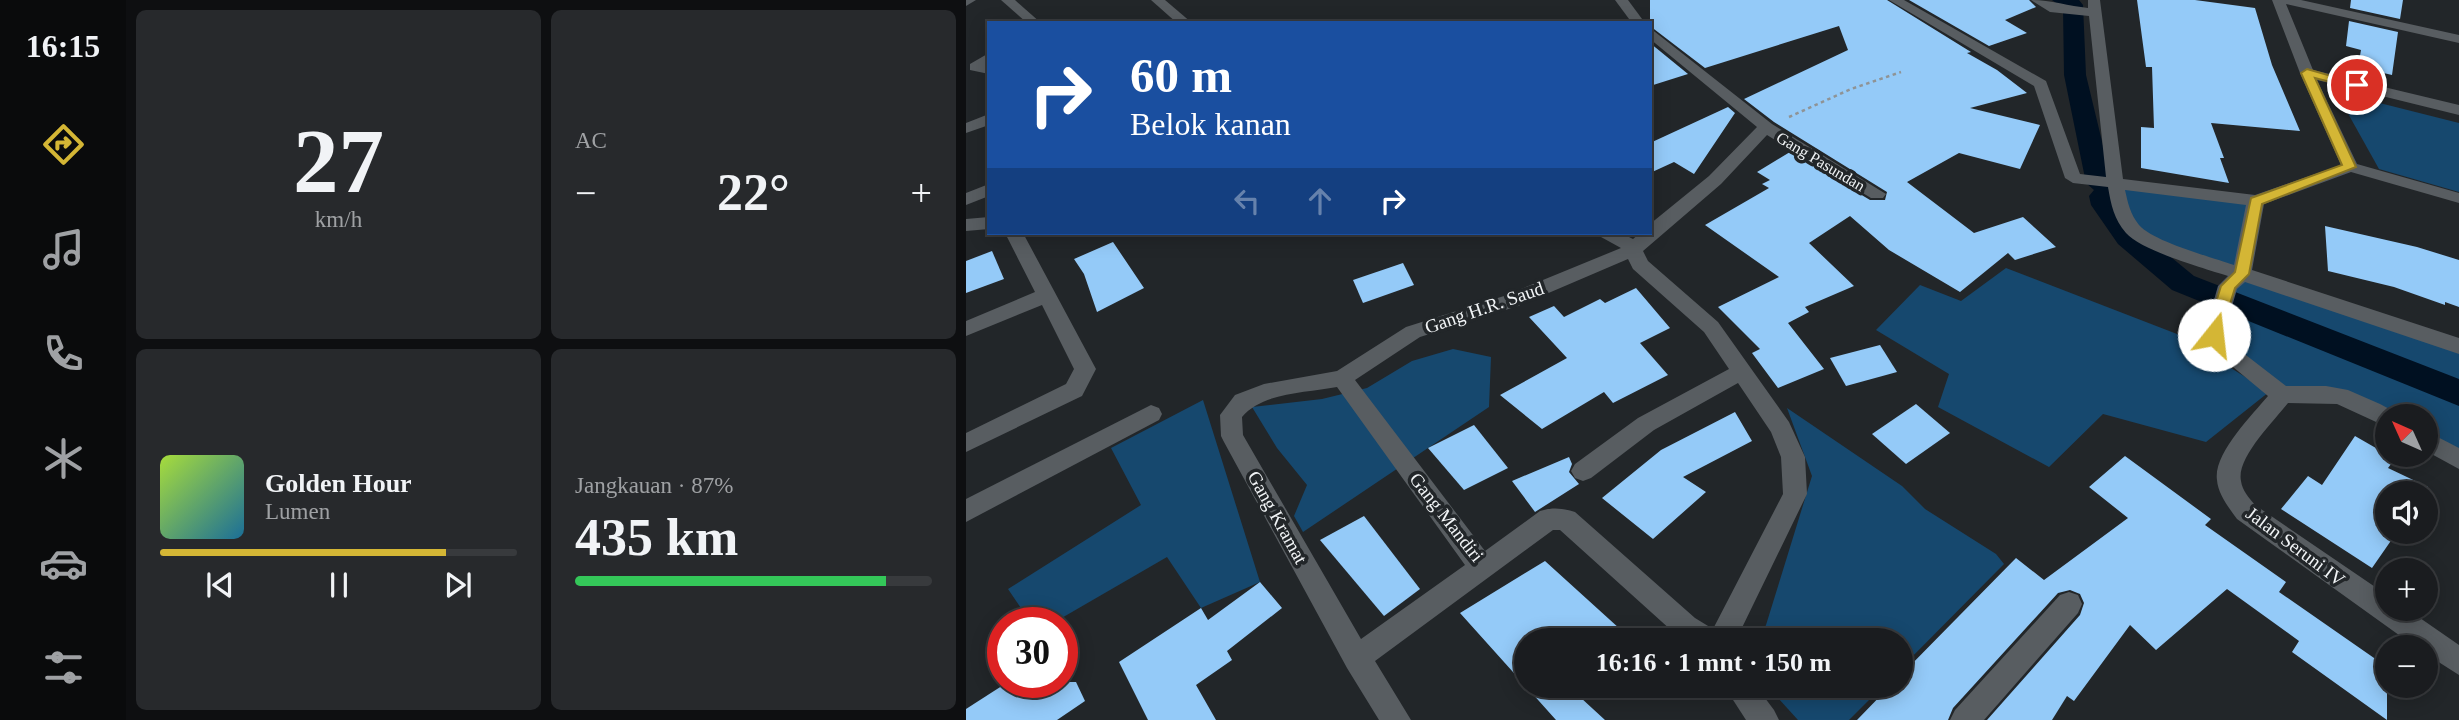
<!DOCTYPE html>
<html lang="id">
<head>
<meta charset="utf-8">
<style>
	:root { --surface:#1a1c1f; --page:#27292c; --text:#f1f3f6; --muted:#9fa1a4; --line:#383a3d; --accent:#d4b635 }
	body { margin:0; font-family:"Times New Roman",serif; background:var(--page); color:var(--text); height:100vh; display:flex; flex-direction:column; font-size:26px; white-space:nowrap }
	* { box-sizing:border-box; margin:0 }
	p { font-size:23px; color:var(--muted) }
	.icon { flex:none; width:38px; height:38px; fill:none; stroke:currentColor; stroke-width:2; stroke-linecap:round; stroke-linejoin:round }
	.map { position:relative; flex:1; overflow:hidden }
	.drawer { display:flex; flex-direction:column; gap:10px; padding:10px; background:#0e0f11; width:840px }
	.drawer>* { flex:none }
	.guide { position:absolute; left:21px; top:21px; width:665px; height:214px; border-radius:0px; box-shadow:0 4px 18px #0003,0 0 0 2px var(--line); background:#1a4fa0; color:#fff; overflow:hidden }
	.needle { width:46px; rotate:315deg }
	.controls { position:absolute; left:1409px; top:404px; display:grid; gap:14px }
	.controls a { display:grid; place-items:center; width:63px; height:63px; border-radius:50%; background:var(--surface); box-shadow:0 4px 18px #0003,0 0 0 2px var(--line); font-size:35px }
	.speed { position:absolute; left:21px; top:607px; display:flex; gap:14px; font-size:35px; font-weight:700; text-align:center }
	.speed>* { display:grid; place-content:center; width:91px; height:91px; border-radius:50%; background:var(--surface); box-shadow:0 4px 18px #0003,0 0 0 2px var(--line); line-height:1 }
	.speed .limit { border:10px solid #d22; background:#fff; color:#111 }
	.pin { position:absolute; display:grid; place-items:center; width:60px; height:60px; color:#fff; margin:-30px; border:4px solid #fff; border-radius:50%; box-shadow:0 2px 7px #0007 }
	.me { position:absolute; width:77px; margin:-38px; rotate:16deg; stroke-linejoin:round; filter:drop-shadow(0 0 5px #0008) }
	.turn { display:flex; align-items:center; gap:24px; height:147px; padding:0 28px; font-size:32px }
	.turn .icon { width:91px; height:91px; stroke-width:2.5 }
	.turn b { display:block; font-size:49px; line-height:60px }
	.lanes { display:flex; align-items:center; height:66px; padding:0 28px; background:#0003; justify-content:center; gap:35px; direction:ltr }
	.lanes .off { opacity:.35 }
	.big { font-size:52px; font-weight:600; line-height:1.1 }
	.drawer .widget { flex:1; display:flex; flex-direction:column; justify-content:center; gap:10px; min-width:0; padding:0 24px; border-radius:10px; background:var(--page) }
	.drawer .dial { align-items:center; gap:0 }
	.dial b { font-size:91px; line-height:1 }
	.song { display:flex; align-items:center; gap:21px }
	.cover { width:84px; height:84px; border-radius:10px; background:linear-gradient(135deg,hsl(80 70% 55%),hsl(200 70% 35%)) }
	.played { height:7px; border-radius:4px; background:linear-gradient(90deg,var(--accent) 80%,var(--line) 80%) }
	.keys { display:flex; justify-content:space-around; direction:ltr }
	.heat { display:flex; justify-content:space-between; align-items:center; font-size:38px; direction:ltr }
	.charge { height:10px; border-radius:5px; background:linear-gradient(90deg,#34c759 87%,var(--line) 0) }
	.drawer .tiles { flex:1; display:grid; gap:10px; grid-template-columns:repeat(2,1fr) }
	.trip { position:absolute; left:548px; top:628px; width:399px; height:70px; border-radius:35px; background:var(--surface); box-shadow:0 4px 18px #0003,0 0 0 2px var(--line); font-weight:600; line-height:70px; text-align:center }
	main { display:flex; flex:1; min-height:0 }
	.tabs { display:flex; flex-direction:column; width:126px; justify-content:space-around; align-items:center; background:#0a0b0c; color:var(--muted) }
	.tabs .icon { width:49px; height:49px }
	.tabs .on { color:var(--accent) }
	.tabs b { font-size:32px; color:var(--text) }
	.map>svg:first-child { display:block }
	.green { fill:#16486e }
	.lines { fill:none; stroke-linecap:round; stroke-linejoin:round }
	.canal { fill:#001021; fill-rule:evenodd }
	.building { fill:#94caf8 }
	.path { stroke:#8f9395; stroke-width:2.5; stroke-dasharray:3.5 3.5; stroke-linecap:butt }
	.minor { fill:#585d61; fill-rule:evenodd }
	.route { fill:#d4b635; stroke:#8a7622; stroke-width:2 }
	.labels { text-anchor:middle; stroke-width:7; stroke-linejoin:round; paint-order:stroke }
	.far-street-label { font-size:16px; fill:#f1f4f6; stroke:#222629 }
	.street-label { font-size:19px; fill:#f1f4f6; stroke:#222629 }
</style>
</head>
<body>
<main>
<nav class="tabs">
<b>16:15</b>
<svg class="icon on" aria-label="directions" viewBox="0 0 24 24"><path d="M12 3l9 9-9 9-9-9zM9 14v-3h6M13 9l2 2-2 2"/></svg>
<svg class="icon" aria-label="music" viewBox="0 0 24 24"><path d="M9 18V5l10-2v13"/><circle cx="6" cy="18" r="3"/><circle cx="16" cy="16" r="3"/></svg>
<svg class="icon" aria-label="phone" viewBox="0 0 24 24"><path d="M5 4h4l2 5-3 2q2 4 5 5l2-3 5 2v4C11 20 4 13 5 4z"/></svg>
<svg class="icon" aria-label="climate" viewBox="0 0 24 24"><path d="M12 3v18M4 7l16 10M4 17L20 7"/></svg>
<svg class="icon" aria-label="car" viewBox="0 0 24 24"><path d="M5 17H2v-5l4-1 3-4h7l3 4 3 1v5h-3M9 17h6M6 11h13"/><circle cx="7" cy="17" r="2"/><circle cx="17" cy="17" r="2"/></svg>
<svg class="icon" aria-label="filters" viewBox="0 0 24 24"><path d="M4 7h16M4 17h16"/><circle cx="9" cy="7" r="2"/><circle cx="15" cy="17" r="2"/></svg>
</nav>
<section class="drawer">
<div class="tiles">
<div class="widget dial"><b>27</b><p>km/h</p></div>
<div class="widget"><p>AC</p>
<div class="heat"><a>−</a><b class="big">22°</b><a>+</a></div>
</div>
<div class="widget">
<div class="song"><i class="cover"></i><div><b>Golden Hour</b><p>Lumen</p></div></div>
<div class="played"></div>
<div class="keys"><svg class="icon" aria-label="previous" viewBox="0 0 24 24"><path d="M18 5L8 12l10 7zM5 5v14"/></svg><svg class="icon" aria-label="pause" viewBox="0 0 24 24"><path d="M8 5v14M16 5v14"/></svg><svg class="icon" aria-label="next" viewBox="0 0 24 24"><path d="M6 5l10 7-10 7zM19 5v14"/></svg></div>
</div>
<div class="widget"><p>Jangkauan · 87%</p><b class="big">435 km</b><div class="charge"></div></div>
</div>
</section>
<div class="map">
<svg width="1493" height="720" viewBox="0 0 1493 720">
	<rect width="100%" height="100%" fill="#222629"/>
	<g class="green">
		<polygon points="1370,92 1493,123 1493,192 1413,169"/>
		<polygon points="1149,181 1290,201 1277,274 1493,346 1493,392 1475,385 1493,393 1493,459 1460,440 1460,416 1421,416 1392,401 1316,395 1248,335 1276,275 1168,231"/>
		<polygon points="1040,268 1211,334 1303,392 1240,442 1137,414 1083,467 972,407 983,374 910,330 954,285 995,301"/>
		<polygon points="487,349 525,357 523,407 337,532 328,516 341,485 311,448 286,407 356,399 401,388 446,361"/>
		<polygon points="237,400 294,582 235,608 201,557 87,623 65,623 42,589 175,505 145,448"/>
		<polygon points="821,408 936,486 959,509 1030,554 1038,564 935,668 934,640 792,640 800,625 846,476"/>
		<polygon points="801,686 917,686 883,720 832,720"/>
	</g>
	<g class="lines">
		<polygon class="canal" points="1086,0 1113,0 1117,5 1120,75 1146,183 1142,189 1147,190 1153,204 1172,230 1228,276 1493,379 1493,406 1206,290 1152,244 1125,205 1123,196 1128,190 1120,183 1098,75 1097,8"/>
	</g>
	<g class="building">
		<polygon points="684,0 921,0 1005,52 1001,53 1031,70 1061,93 1004,108 1074,125 1054,169 993,153 941,182 1008,233 1057,217 1090,247 1049,260 1042,253 994,292 923,250 884,216 843,243 888,286 839,307 843,312 822,323 858,369 812,388 786,353 794,349 752,307 813,277 739,225 803,188 796,184 804,180 791,172 824,152 904,200 919,200 921,192 808,122 778,99 882,50 873,26 739,68 684,26"/>
		<polygon points="943,0 1063,0 1070,7 1039,20 1061,33 1023,46"/>
		<polygon points="1171,0 1229,0 1289,8 1306,65 1334,131 1245,123 1258,158 1254,158 1263,183 1175,168 1175,127 1188,128 1186,67 1180,67"/>
		<polygon points="1385,0 1437,0 1434,19 1384,8"/>
		<polygon points="1383,21 1432,32 1426,75 1392,67 1395,50 1380,46"/>
		<polygon points="684,43 722,74 684,86"/>
		<polygon points="762,107 769,113 728,174 708,162 684,173 684,143"/>
		<polygon points="1359,226 1451,247 1493,260 1493,307 1479,302 1479,305 1428,287 1362,271"/>
		<polygon points="147,242 178,288 131,312 118,274 108,259"/>
		<polygon points="26,251 38,279 0,293 0,261"/>
		<polygon points="437,263 448,285 397,303 387,280"/>
		<polygon points="670,288 704,328 674,343 702,375 647,403 638,392 576,429 534,395 601,358 563,317 588,306 598,317 634,299 639,303"/>
		<polygon points="914,345 931,372 880,386 864,358"/>
		<polygon points="950,404 984,433 940,464 906,434"/>
		<polygon points="769,412 786,441 717,477 740,492 687,539 636,498 695,450"/>
		<polygon points="508,425 542,468 498,490 462,448"/>
		<polygon points="1389,436 1429,459 1422,468 1462,487 1458,494 1421,494 1421,532 1431,532 1406,568 1315,509 1342,476 1356,485"/>
		<polygon points="1159,456 1245,519 1239,525 1320,582 1313,592 1421,667 1421,720 1326,652 1333,641 1261,589 1190,650 1164,625 1108,701 1101,696 1086,720 1021,720 1114,615 1118,603 1114,594 1104,590 1092,593 987,708 982,720 891,720 924,686 934,686 934,676 1050,558 1078,580 1162,518 1123,487"/>
		<polygon points="603,457 606,464 603,472 613,484 569,512 546,481"/>
		<polygon points="398,516 454,589 418,616 354,540"/>
		<polygon points="579,561 654,629 641,640 560,640 560,686 602,686 639,720 590,720 494,613"/>
		<polygon points="294,582 316,608 261,651 266,660 230,685 250,720 182,720 153,662 235,608 242,620"/>
		<polygon points="42,682 110,682 119,701 91,720 0,720 0,709"/>
	</g>
	<g class="lines">
		<polyline class="path" points="823,117 885,89 935,72"/>
		<g class="minor">
			<polygon points="0,0 10,0 0,6"/>
			<polygon points="35,0 49,0 75,23 61,23"/>
			<polygon points="185,0 199,0 226,23 211,23"/>
			<polygon points="649,0 662,0 679,23 666,23"/>
			<path d="M923,0H938L1080,81L1114,174L1140,177L1123,16L1084,12L1065,0C1084,0 1103,6 1122,8V0H1134L1157,179L1289,195L1375,165L1334,73L1306,0H1335L1493,35V43L1320,4L1347,70L1493,105V115L1351,80L1391,164L1493,193V203L1385,172L1298,204L1286,270L1493,338V354L1279,282L1271,289L1258,334L1263,342L1320,386H1360L1382,390L1414,404L1429,412L1431,416H1421V427L1371,404L1322,403C1308,421 1270,458 1275,481C1276,490 1283,498 1289,505L1421,595V609H1441L1493,645V675L1460,654V648H1451L1271,519C1263,508 1252,494 1251,480C1247,454 1286,415 1302,396L1249,352L1238,335L1252,286L1262,276C1237,268 1176,251 1160,233C1148,219 1145,205 1142,187L1107,183L1099,178L1068,86ZM1159,190L1280,205L1268,265C1245,257 1188,242 1173,225C1164,214 1162,203 1159,190Z"/>
			<path d="M684,28L806,124L920,194L917,198H905L801,135L755,184L677,251L682,261L752,322L823,422L839,457L841,494L770,640H716L594,530H587L409,661L445,720H413L381,668L258,442L255,436L254,415L269,395L298,384L371,371L440,327L538,296L655,248L635,237L632,233H655L667,239L674,233H684V224L743,176L791,127L684,39ZM662,259L667,269L738,332L763,369L672,418L609,464L605,471L609,478L617,481L625,478L688,430L772,383L805,432L815,457L817,494L747,629L729,618L609,512C597,508 586,507 574,511L519,551L389,380L454,337L552,306ZM371,387L499,565L395,639L277,435L276,417C297,392 340,393 371,387Z"/>
			<polygon points="23,53 23,74 4,70 4,64"/>
			<polygon points="23,114 23,125 0,133 0,123"/>
			<polygon points="23,184 23,196 0,205 0,193"/>
			<polygon points="23,217 23,229 0,231 0,219"/>
			<polygon points="39,233 57,233 130,369 116,396 0,452 0,433 100,384 108,369 76,305 0,336 0,321 69,292"/>
			<polygon points="185,405 193,408 196,414 193,420 0,522 0,499"/>
			<polygon points="1460,431 1493,448 1493,469 1460,451"/>
			<polygon points="1103,592 1112,595 1116,604 1112,613 1018,720 984,720 989,710 1094,595"/>
			<polygon points="758,686 790,686 808,710 813,720 780,720"/>
		</g>
	</g>
	<polygon class="route" points="1341,69 1397,85 1391,89 1349,78 1390,167 1296,204 1283,274 1269,288 1253,339 1242,339 1240,335 1255,286 1269,272 1285,198 1376,165 1335,73"/>
	<g class="labels">
		<g class="far-street-label">
			<text transform="translate(855 161) rotate(31)" y="6">Gang Pasundan</text>
		</g>
		<g class="street-label">
			<text transform="translate(518 307) rotate(-19)" y="7">Gang H.R. Saud</text>
			<text transform="translate(312 517) rotate(61)" y="7">Gang Kramat</text>
			<text transform="translate(481 517) rotate(52)" y="7">Gang Mandiri</text>
			<text transform="translate(1330 546) rotate(37)" y="7">Jalan Seruni IV</text>
		</g>
	</g>
</svg>
<div class="controls">
<a><svg class="needle" viewBox="-14 -14 28 28"><path d="M0-13l5 13h-10z" fill="#e53935"/><path d="M0 13l5-13h-10z" fill="#9fa1a4"/></svg></a>
<a><svg class="icon" aria-label="sound" viewBox="0 0 24 24"><path d="M4 9h4l5-4v14l-5-4H4zM17 9q2 3 0 6"/></svg></a>
<a>+</a>
<a>−</a>
</div>
<div class="speed"><div class="limit">30</div></div>
<div class="pin" style="left:1391px;top:85px;background:#d93025"><svg class="icon" aria-label="arrive" viewBox="0 0 24 24"><path d="M6 21V4h12l-3 4 3 4H6"/></svg></div>
<svg class="me" style="left:1248px;top:335px" viewBox="-20 -20 40 40"><circle r="19" fill="#fff"/><path d="M0-13L10 11 0 6-10 11z" fill="#d4b635"/></svg>
<div class="trip">16:16 · 1 mnt · 150 m</div>
<div class="guide">
<div class="turn"><svg class="icon" aria-label="right" viewBox="0 0 24 24"><path d="M7 20v-9h11M14 6l5 5-5 5"/></svg><div><b>60 m</b>Belok kanan</div></div>
<div class="lanes"><svg class="icon off" aria-label="left" viewBox="0 0 24 24"><path d="M17 20v-9H6M10 6l-5 5 5 5"/></svg><svg class="icon off" aria-label="ahead" viewBox="0 0 24 24"><path d="M12 20V5M6 11l6-6 6 6"/></svg><svg class="icon" aria-label="right" viewBox="0 0 24 24"><path d="M7 20v-9h11M14 6l5 5-5 5"/></svg></div>
</div>
</div>
</main>
</body>
</html>
